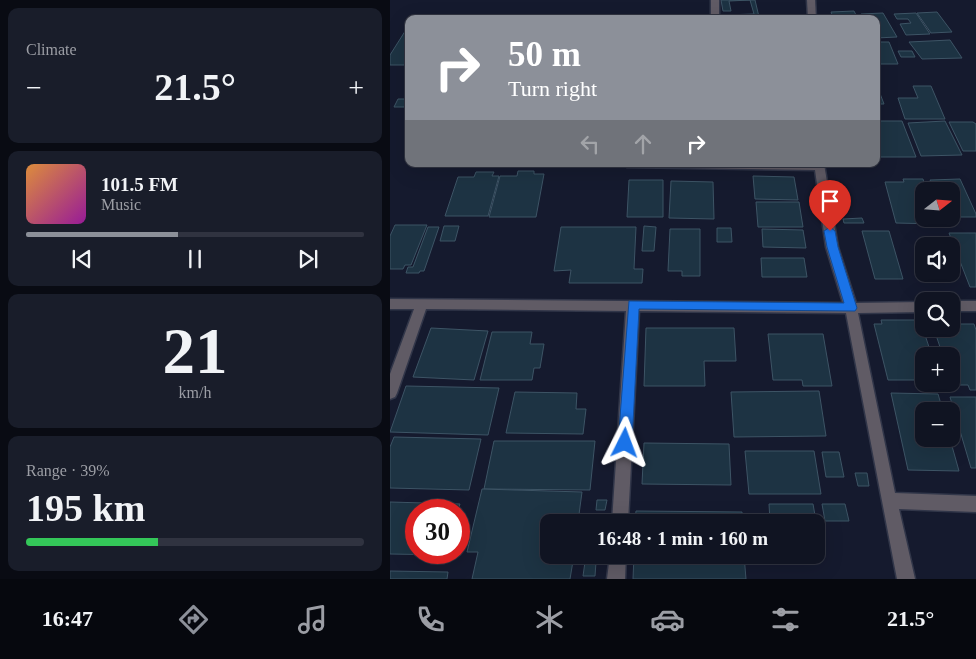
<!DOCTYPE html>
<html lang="en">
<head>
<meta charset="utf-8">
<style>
	:root { --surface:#101422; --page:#191d2a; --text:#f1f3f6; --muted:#9c9ea5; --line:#303340; --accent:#8c9099 }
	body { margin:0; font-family:Georgia,serif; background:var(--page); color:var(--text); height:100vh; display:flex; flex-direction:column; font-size:19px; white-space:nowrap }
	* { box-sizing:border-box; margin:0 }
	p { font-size:16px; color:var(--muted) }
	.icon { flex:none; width:28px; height:28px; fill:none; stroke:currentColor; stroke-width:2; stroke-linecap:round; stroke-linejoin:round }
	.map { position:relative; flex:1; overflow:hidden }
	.side { display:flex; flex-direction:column; gap:8px; padding:8px; background:#090b13; width:390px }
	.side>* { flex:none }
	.banner { position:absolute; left:15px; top:15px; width:475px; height:152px; border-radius:10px; box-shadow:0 5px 20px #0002,0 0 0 1px var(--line); background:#8c9099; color:#fff; overflow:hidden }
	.needle { width:32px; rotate:73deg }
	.fabs { position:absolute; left:525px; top:182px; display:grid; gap:10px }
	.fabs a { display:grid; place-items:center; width:45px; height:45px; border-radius:10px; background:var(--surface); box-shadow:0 5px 20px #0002,0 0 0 1px var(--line); font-size:25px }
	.speed { position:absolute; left:15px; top:499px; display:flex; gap:10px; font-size:25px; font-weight:700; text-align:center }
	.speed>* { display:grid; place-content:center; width:65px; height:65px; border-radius:50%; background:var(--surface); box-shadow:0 5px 20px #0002,0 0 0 1px var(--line); line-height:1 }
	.speed .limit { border:8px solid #d22; background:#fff; color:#111 }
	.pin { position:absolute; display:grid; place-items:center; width:42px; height:42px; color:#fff; margin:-51px -21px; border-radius:50% 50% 50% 0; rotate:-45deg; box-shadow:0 0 5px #0007 }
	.pin .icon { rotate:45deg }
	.me { position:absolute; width:55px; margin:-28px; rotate:3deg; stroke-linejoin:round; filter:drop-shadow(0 0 4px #0008) }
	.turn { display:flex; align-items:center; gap:18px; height:105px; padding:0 20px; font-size:22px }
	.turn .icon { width:65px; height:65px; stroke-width:2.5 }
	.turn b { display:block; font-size:35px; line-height:42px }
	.lanes { display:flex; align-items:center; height:48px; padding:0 20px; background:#0003; justify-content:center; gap:25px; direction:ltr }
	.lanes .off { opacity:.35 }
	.big { font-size:38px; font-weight:700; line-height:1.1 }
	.side .card { flex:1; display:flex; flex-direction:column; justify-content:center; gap:8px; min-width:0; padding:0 18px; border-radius:10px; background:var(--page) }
	.side .dial { align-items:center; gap:0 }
	.dial b { font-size:65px; line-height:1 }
	.song { display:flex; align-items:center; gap:15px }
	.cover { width:60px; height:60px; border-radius:8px; background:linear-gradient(135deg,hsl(30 70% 55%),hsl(300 70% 35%)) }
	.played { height:5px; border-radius:2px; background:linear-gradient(90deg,var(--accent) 45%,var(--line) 45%) }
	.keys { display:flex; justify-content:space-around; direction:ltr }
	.heat { display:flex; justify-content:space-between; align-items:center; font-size:28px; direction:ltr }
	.charge { height:8px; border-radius:4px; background:linear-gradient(90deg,#34c759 39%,var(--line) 0) }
	.trip { position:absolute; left:150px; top:514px; width:285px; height:50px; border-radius:10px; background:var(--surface); box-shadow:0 5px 20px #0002,0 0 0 1px var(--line); font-weight:700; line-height:50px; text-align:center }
	.tab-bar { display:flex; height:80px; justify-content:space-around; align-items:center; background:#06080e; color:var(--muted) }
	.tab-bar .icon { width:35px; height:35px }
	.tab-bar .active { color:var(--accent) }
	.tab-bar b { font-size:22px; color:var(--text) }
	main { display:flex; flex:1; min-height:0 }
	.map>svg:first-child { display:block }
	.building { fill:#1d3343; stroke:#3d5465 }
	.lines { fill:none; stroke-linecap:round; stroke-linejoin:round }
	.street-casing { stroke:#313649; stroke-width:3 }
	.street { fill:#605b65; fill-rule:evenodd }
	.route { fill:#1a73e8; stroke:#114b97 }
</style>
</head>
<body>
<main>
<section class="side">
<div class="card"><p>Climate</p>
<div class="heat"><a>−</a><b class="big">21.5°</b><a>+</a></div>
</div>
<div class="card">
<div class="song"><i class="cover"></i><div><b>101.5 FM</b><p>Music</p></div></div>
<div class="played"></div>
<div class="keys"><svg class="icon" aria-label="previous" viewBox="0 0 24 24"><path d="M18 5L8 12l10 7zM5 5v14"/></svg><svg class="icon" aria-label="pause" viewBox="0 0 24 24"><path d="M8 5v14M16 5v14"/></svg><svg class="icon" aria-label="next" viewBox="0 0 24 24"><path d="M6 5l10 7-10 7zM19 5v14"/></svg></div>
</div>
<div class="card dial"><b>21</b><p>km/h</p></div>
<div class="card"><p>Range · 39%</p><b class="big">195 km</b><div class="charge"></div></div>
</section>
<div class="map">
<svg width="586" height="579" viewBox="0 0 586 579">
	<rect width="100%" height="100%" fill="#151a2e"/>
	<g class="building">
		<polygon points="331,0 365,0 369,17 335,17 334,15 364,14 360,0 339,1 341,11 333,11"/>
		<polygon points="464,11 468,19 444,19 441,12"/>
		<polygon points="547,12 562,32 541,33 527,13"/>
		<polygon points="493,13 507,37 486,38 486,19 474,19 471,14"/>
		<polygon points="526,13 540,34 516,35 510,24 521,23 518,19 507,19 504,14"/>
		<polygon points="19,25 19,65 0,65 0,55"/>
		<polygon points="560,40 572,58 532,59 519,42"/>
		<polygon points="486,42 499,42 508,64 486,64"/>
		<polygon points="508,51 522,51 525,57 511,57"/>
		<polygon points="523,86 541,86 555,119 515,119 508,98 528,98"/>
		<polygon points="486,91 489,91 494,104 486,104"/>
		<polygon points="8,99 19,99 19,107 4,107"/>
		<polygon points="486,121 512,121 526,157 490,157 486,145"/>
		<polygon points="555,121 572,155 531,156 518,123"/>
		<polygon points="559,122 583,122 586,124 586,151 573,151"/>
		<polygon points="128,171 144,171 144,174 154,174 146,217 99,217 110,176 127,176"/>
		<polygon points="86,172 104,172 102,176 109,176 98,216 55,216 68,177 84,177"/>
		<polygon points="363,176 404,177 408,200 365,199"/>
		<polygon points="513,179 533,179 534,183 532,183 535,191 534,219 544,219 546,224 506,223 495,182 514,182"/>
		<polygon points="570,179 586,214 586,217 561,217 561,191 545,191 540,180"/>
		<polygon points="239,180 273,180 273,217 237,217"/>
		<polygon points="281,181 323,182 324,219 279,218"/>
		<polygon points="366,202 409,202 413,227 368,227"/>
		<polygon points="472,218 474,223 454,223 453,219"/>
		<polygon points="5,225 37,225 21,265 15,265 13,269 0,269 0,236"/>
		<polygon points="54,226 69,226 65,241 50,241"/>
		<polygon points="254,226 266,227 264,251 252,251"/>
		<polygon points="38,227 49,227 34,271 30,271 29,273 16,273 18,267 23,267"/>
		<polygon points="171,227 246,227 244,269 253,269 252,283 179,283 181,270 164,271"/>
		<polygon points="327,228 341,228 342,242 327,242"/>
		<polygon points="280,229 310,229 310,276 292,276 292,271 278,271"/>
		<polygon points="372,229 413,230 416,248 373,247"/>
		<polygon points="472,231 499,231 513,279 485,279"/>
		<polygon points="559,233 586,233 586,287 580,287"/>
		<polygon points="371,258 414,258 417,277 372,277"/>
		<polygon points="491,320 530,320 542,356 534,356 534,380 498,380 484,324 492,324"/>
		<polygon points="561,324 584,324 586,330 586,390 580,390 578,385 562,385 561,356 553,356 544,329 561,329"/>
		<polygon points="41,328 98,331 84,380 23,377"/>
		<polygon points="256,328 344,328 346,361 314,361 315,386 254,386"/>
		<polygon points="102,332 142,332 140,344 154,344 150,368 144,368 142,380 90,380"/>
		<polygon points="378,334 433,334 442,386 413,386 412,380 383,380"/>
		<polygon points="16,386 109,388 98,435 0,432"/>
		<polygon points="429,391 436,436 344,437 341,392"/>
		<polygon points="125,392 187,393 186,409 196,409 193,434 116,433"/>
		<polygon points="501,393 548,394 553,411 534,411 534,439 560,439 569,471 518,470"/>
		<polygon points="560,397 586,397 586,468 581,468"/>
		<polygon points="4,437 91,439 79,490 0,488 0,447"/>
		<polygon points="104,441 205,441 200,490 94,489"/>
		<polygon points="254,443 339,444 341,485 252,484"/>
		<polygon points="355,451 424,451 431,494 359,494"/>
		<polygon points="432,452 449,452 454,477 436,477"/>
		<polygon points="465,473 477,473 479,486 468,486"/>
		<polygon points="92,489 192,492 188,522 159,522 159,555 184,555 180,579 82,579 88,552 77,552"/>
		<polygon points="207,500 217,500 215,510 206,510"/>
		<polygon points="0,502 70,504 68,510 26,510 26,552 58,552 57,555 0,554"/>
		<polygon points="379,504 423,504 426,521 380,521"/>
		<polygon points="432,504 455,504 459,521 435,521"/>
		<polygon points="246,511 352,512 352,522 245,522"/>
		<polygon points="194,515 213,516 212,522 193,522"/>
		<polygon points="244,555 354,555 356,579 243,579"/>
		<polygon points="195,562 206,562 205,576 193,576"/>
		<polygon points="0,571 58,572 57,579 0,579"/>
	</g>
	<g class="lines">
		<defs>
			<g id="street">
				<rect x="321" y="0" width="8" height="19"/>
				<polygon points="417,0 425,0 426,19 418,19"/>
				<polygon points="232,164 434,164 448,247 466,303 534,302 534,312 468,313 505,493 586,496 586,512 509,509 525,579 507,579 456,313 249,311 238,522 222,522 236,311 36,309 7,393 5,397 0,399 0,374 24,309 0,309 0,299 453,303 436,247 425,170 237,167"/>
				<polygon points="560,301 586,301 586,311 561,311"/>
				<polygon points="220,555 236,555 235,579 217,579"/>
			</g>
		</defs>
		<use href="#street" class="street-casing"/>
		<use href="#street" class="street"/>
	</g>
	<polygon class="route" points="440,227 445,231 448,247 467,308 465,311 249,309 242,443 240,448 235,450 230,448 228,443 239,301 454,303 437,247 434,231"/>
</svg>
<div class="fabs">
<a><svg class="needle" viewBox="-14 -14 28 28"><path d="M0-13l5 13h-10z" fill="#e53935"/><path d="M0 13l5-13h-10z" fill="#9c9ea5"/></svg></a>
<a><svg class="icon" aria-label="sound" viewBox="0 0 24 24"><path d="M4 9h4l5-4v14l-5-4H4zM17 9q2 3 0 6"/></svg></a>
<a><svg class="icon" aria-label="search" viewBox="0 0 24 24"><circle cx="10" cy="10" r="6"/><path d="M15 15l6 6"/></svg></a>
<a>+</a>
<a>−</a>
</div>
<div class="speed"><div class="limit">30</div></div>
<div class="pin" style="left:440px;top:231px;background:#d93025"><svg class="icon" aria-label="arrive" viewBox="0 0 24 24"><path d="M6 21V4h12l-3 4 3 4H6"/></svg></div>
<svg class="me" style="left:235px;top:443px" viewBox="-20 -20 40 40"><path d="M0-17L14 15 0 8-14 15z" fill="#1a73e8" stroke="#fff" stroke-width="4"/></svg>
<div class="trip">16:48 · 1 min · 160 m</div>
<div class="banner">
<div class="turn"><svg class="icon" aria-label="right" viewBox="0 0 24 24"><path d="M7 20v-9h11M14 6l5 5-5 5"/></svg><div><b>50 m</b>Turn right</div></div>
<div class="lanes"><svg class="icon off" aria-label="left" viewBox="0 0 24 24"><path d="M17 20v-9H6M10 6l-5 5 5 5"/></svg><svg class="icon off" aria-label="ahead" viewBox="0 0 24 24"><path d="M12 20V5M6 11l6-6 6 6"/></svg><svg class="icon" aria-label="right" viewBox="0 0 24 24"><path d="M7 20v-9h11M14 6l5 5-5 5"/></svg></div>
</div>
</div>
</main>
<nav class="tab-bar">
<b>16:47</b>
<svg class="icon active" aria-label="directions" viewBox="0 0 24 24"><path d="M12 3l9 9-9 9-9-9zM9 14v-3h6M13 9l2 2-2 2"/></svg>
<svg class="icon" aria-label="music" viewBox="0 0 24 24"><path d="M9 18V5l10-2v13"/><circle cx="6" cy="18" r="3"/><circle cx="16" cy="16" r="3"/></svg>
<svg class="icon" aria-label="phone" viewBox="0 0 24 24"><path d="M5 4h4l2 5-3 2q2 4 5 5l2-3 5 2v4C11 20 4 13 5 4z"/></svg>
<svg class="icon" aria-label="climate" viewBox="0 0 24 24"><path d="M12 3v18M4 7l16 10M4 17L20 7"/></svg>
<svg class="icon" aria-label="car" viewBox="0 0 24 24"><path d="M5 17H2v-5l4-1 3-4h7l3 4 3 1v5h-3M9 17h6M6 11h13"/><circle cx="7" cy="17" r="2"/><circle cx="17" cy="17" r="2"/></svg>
<svg class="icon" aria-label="filters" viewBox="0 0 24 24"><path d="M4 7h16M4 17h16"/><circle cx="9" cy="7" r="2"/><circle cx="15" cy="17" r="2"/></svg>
<b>21.5°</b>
</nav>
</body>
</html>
